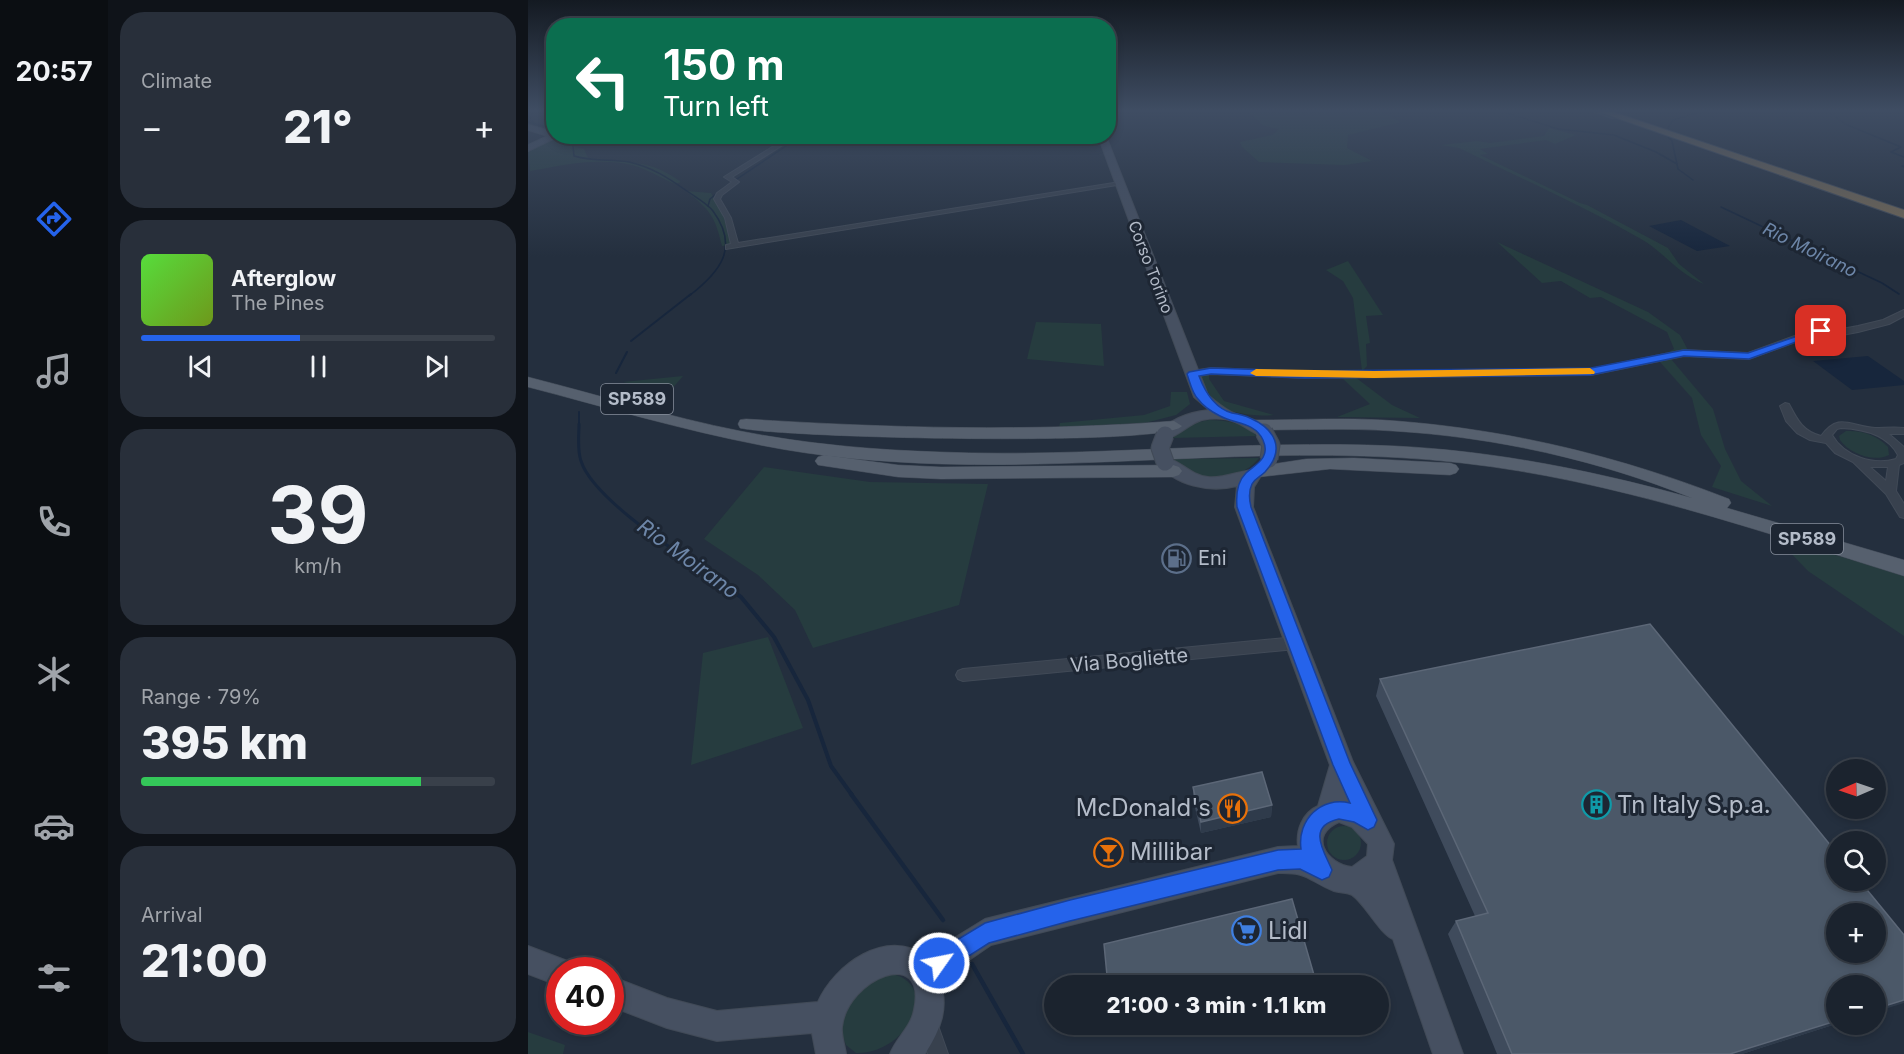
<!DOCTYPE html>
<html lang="en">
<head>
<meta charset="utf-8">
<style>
	:root { --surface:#1b232e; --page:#282f3a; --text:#f1f3f6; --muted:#a0a4aa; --line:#39404a; --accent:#2563eb }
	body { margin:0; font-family:Inter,sans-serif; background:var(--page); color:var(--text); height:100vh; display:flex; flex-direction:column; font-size:22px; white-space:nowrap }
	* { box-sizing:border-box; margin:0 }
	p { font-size:20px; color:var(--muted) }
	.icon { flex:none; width:33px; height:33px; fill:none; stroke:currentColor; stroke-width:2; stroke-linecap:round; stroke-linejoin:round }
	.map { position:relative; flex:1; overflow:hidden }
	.details { display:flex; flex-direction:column; gap:12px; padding:12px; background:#0f1319; width:420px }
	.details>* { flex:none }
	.hud { position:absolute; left:18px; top:18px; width:570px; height:126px; border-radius:24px; box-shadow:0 3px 9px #0003,0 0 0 2px var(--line); background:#0b6e4f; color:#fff; overflow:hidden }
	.needle { width:39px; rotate:268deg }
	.buttons { position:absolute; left:1298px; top:759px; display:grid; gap:12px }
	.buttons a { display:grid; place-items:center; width:60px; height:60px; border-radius:50%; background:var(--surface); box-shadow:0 3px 9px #0003,0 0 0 2px var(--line); font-size:30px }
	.speed { position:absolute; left:18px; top:957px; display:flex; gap:12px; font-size:30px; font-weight:700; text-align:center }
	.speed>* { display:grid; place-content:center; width:78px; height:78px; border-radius:50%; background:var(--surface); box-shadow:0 3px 9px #0003,0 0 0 2px var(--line); line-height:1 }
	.speed .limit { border:9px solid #d22; background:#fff; color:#111 }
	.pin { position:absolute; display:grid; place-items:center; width:51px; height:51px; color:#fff; margin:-26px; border-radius:12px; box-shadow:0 3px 9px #0006 }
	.me { position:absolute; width:66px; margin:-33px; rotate:57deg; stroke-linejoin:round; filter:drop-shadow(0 0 4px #0008) }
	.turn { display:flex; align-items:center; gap:21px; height:126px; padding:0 18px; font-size:27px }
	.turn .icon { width:78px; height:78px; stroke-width:2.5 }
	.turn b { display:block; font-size:42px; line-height:51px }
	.big { font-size:45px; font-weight:800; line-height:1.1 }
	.details .widget { flex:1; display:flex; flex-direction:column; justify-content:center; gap:9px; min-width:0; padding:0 21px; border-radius:24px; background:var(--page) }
	.details .dial { align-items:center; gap:0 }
	.dial b { font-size:78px; line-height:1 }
	.song { display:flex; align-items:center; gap:18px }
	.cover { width:72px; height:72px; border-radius:9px; background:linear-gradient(135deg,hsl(110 70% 55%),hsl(80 70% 35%)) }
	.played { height:6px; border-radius:3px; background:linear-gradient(90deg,var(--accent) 45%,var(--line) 45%) }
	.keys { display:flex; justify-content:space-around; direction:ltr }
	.heat { display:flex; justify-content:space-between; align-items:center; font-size:33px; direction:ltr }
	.charge { height:9px; border-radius:4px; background:linear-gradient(90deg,#34c759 79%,var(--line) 0) }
	.trip { position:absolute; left:516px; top:975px; width:345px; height:60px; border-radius:30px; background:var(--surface); box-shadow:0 3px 9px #0003,0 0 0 2px var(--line); font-weight:800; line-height:60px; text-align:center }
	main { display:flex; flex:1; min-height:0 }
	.tab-bar { display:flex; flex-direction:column; width:108px; justify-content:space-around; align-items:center; background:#0b0e12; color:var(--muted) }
	.tab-bar .icon { width:42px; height:42px }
	.tab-bar .selected { color:var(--accent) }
	.tab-bar b { font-size:27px; color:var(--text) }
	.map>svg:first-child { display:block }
	.green { fill:#263c3f }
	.water { fill:#17263c }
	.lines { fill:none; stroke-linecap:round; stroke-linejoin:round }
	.stream-far4 { stroke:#17263c; stroke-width:1.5 }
	.stream-far3 { stroke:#17263c; stroke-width:2 }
	.stream-far2 { stroke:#17263c; stroke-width:3 }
	.stream-far1 { stroke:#17263c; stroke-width:4 }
	.stream { stroke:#17263c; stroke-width:4.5 }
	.street-casing { stroke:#414a57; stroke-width:2 }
	.secondary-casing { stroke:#414a57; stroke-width:2 }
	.primary-casing { stroke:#414a57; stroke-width:1 }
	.highway-casing { stroke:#434c59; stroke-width:2 }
	.street { fill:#38414e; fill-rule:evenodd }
	.secondary { fill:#465061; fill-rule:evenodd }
	.primary { fill:#56606e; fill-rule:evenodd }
	.highway { fill:#746855; fill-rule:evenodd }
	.secondary-bridge-casing { stroke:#414a57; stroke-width:19; stroke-linecap:butt }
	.secondary-bridge { stroke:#465061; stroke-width:17 }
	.wall { fill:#3f4b5c }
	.shaded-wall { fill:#2f3b4b }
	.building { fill:#4b5868; stroke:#5c6777; stroke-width:1.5; fill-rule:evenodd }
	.route { fill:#2563eb; stroke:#184099; stroke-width:1.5 }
	.slow { fill:#f59e0b }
	.labels { text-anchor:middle; stroke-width:6; stroke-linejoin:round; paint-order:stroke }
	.far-street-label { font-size:16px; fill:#b4bcc9; stroke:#1d2633 }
	.far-water-label { font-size:18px; font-style:italic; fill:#6d86a8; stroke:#1d2633 }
	.shield { fill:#1d2633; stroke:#878f9c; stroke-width:1.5 }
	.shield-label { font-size:18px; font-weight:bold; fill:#b4bcc9 }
	.poi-label { font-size:20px; fill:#b4bcc9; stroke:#1d2633; text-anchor:start }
	.street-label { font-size:20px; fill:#b4bcc9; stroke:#1d2633 }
	.water-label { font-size:21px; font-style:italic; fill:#6d86a8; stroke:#1d2633 }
	.near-poi-label { font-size:24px; fill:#b4bcc9; stroke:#1d2633; text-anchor:start }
</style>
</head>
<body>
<main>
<nav class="tab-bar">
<b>20:57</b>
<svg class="icon selected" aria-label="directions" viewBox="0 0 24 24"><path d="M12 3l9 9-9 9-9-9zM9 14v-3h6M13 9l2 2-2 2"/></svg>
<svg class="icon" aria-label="music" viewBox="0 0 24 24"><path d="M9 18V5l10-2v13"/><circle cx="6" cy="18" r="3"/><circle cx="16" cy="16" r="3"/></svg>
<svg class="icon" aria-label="phone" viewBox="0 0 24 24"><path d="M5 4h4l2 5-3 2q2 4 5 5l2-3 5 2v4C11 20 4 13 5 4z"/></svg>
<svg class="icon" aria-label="climate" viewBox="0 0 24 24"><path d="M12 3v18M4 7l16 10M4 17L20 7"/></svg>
<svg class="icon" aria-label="car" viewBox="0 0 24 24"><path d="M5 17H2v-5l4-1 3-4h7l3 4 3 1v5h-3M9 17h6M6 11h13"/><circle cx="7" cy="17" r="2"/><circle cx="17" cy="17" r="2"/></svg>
<svg class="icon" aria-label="filters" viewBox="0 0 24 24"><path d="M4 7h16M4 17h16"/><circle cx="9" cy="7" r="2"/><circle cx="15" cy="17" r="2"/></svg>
</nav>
<section class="details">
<div class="widget"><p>Climate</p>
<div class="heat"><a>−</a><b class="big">21°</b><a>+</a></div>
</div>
<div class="widget">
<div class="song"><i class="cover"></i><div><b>Afterglow</b><p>The Pines</p></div></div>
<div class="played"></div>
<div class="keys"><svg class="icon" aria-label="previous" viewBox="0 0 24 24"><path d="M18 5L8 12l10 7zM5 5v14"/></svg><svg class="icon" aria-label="pause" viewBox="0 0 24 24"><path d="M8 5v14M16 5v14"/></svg><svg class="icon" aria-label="next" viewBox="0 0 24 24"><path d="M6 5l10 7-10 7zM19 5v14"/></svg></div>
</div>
<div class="widget dial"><b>39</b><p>km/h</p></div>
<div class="widget"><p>Range · 79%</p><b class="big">395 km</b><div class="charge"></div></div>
<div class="widget"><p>Arrival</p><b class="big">21:00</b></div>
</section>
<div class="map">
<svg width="1376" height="1054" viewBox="0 0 1376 1054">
	<rect width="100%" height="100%" fill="#242f3e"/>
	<g class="green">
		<polygon points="741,110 850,110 873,122 820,135 819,148 844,161 817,165 731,162 714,147 712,142 744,135 751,129 736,126 722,113"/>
		<path d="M1021,128L1048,135L1027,144L1018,140L952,149L960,154L952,155L1052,203L1059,205L1140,248L1151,264L1176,284C1150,274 1136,252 1113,239C1054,205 992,178 931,148L913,145L949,141L962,143L1016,136Z"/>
		<path d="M29,137H39L43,146L56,149L60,158C99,163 120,158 153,182L147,184C133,178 119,169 104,165C70,157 35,165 2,171L0,151Z"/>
		<path d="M158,191L183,193L195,214L203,245L194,246C187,216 182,210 158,191Z"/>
		<polygon points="969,242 1120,312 1152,335 1161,352 1133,356 1146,349 1139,332 1073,297 1062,298 1033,281 1014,283"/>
		<polygon points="820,261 855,315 838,316 842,343 838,344 839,366 834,371 825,298 815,281 798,270"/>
		<polygon points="508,322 573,324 576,366 499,359"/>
		<polygon points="1143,359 1185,409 1197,449 1213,481 1244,506 1184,487 1193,466 1173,435 1164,398 1132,362"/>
		<path d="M681,374V379L696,401L746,415C729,417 695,413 682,401C676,396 673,387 670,380L672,375Z"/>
		<polygon points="155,376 142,391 95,382"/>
		<polygon points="827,377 864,405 892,418 809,417 842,404 814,378"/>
		<polygon points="643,392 659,392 662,404 648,415 617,423 531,427 532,423 616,415 642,406"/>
		<path d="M681,420C700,420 715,423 729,436L644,438C652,427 668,422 681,420Z"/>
		<path d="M1318,431C1334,430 1349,435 1360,447L1361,455C1345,463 1321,453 1312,440L1311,436Z"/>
		<path d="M731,458C717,476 690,482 668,475C660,473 651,464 644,459Z"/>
		<polygon points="236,467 342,482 460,484 431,605 285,648 267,610 230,575 176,539"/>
		<polygon points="1254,544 1269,544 1376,575 1376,636 1280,571"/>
		<polygon points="240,637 275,728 163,765 175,653"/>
		<circle cx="816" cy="843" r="17"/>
		<path d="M360,973C415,982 381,1054 328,1053L318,1045L313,1031L315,1015L333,986Z"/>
		<polygon points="0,1032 37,1045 35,1054 0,1054"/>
	</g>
	<g class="water">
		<polygon points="1153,220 1202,246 1169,251 1121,226"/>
		<polygon points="1340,356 1376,381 1376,385 1324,390 1285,361"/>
	</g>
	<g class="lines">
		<g class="stream-far4">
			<polyline points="5,110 2,120 5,122"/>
			<polyline points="970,110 1030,129 1086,135 1128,152 1149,164"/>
			<polyline points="1298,110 1317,124 1373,147 1363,152 1376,157"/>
			<polyline points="0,122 26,129"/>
			<polyline points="1140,128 1145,120 1179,110"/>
			<path d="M44,136L46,156C67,162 82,159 101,162C124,167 140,178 159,191C167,197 179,203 185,211C212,248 192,272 161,296"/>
			<polyline points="1140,137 1144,141 1150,169 1165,180"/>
			<polyline points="1376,166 1374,166 1376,167"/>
			<polyline points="206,181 273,136"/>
			<polyline points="180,206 182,199 198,186"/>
			<polyline points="1193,207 1354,283 1371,294"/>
		</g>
		<g class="stream-far3">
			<polyline points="103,341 163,294"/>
			<polyline points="88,373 99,352"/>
			<polyline points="51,412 51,426"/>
		</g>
		<path class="stream-far2" d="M51,424C51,435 49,450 53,461C66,502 165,562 202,589"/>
		<polyline class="stream-far1" points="200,588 213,597 246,637 280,700 303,766 324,795"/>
		<g class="stream">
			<polyline points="323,794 415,920"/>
			<polyline points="444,964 495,1054"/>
		</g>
		<defs>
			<g id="street">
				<polygon points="1062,110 1069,110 1089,117 1084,118"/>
				<polygon points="262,136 269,136 204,177 211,182 194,195 192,199 203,218 210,243 592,182 595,184 198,249 198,245 203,244 197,218 186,199 189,193 204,182 196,177"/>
				<polygon points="1376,310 1376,316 1361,324 1330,332 1314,335 1287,335 1221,359 1156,356 1063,375 777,378 683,374 664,377 659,374 664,371 683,368 777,372 1063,369 1156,350 1220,353 1283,330 1314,329 1330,326 1355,320"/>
				<path d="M1257,403L1261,404C1269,419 1274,431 1293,436C1311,412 1321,426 1347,428C1356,428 1367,427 1376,428V434H1361L1376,447V463L1371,465L1368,491L1376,504V518L1372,517L1358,494L1325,462L1307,453L1298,443L1282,440L1269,433L1258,421L1252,406ZM1313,428C1335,429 1359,434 1370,455L1368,459C1345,466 1316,456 1304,435L1309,429ZM1342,467H1360L1358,481Z"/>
				<polygon points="768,637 773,639 775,643 773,647 768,649 435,681 430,679 428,675 430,671 435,669"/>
				<polygon points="401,1017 408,1020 420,1054 400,1054 391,1027 394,1020"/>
			</g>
			<g id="secondary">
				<polygon points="0,125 26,132 26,136 31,136 0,151 0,145 20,136 0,130"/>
				<path d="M570,136H578L680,395C686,400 693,406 700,410C714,419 732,417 744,432L742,435C729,439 719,426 707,422C697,418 684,418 674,420C659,424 646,442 631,438L629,435C641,419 662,412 681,410L666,397Z"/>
				<path d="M637,457C653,461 662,475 680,477C698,479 720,467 732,470L734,474L726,487L725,507L825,762L866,844L864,860L935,1054H905L865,939C851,933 838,905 824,895C819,892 812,893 806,891C780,881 782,872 750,873L463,945L412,980C421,1008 413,1029 397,1054H362C368,1038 383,1027 386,1010C400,945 319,979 314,1027C313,1035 317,1046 318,1054H288L284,1033L189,1041L139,1028L82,1006V976L139,998L189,1011L290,1002C306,965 359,927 397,956L457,919L750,847L770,846C768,831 774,813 790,806L802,765L707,507L709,486C682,493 646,486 629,462L631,458ZM811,822L824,827L840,844L839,856L824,867C798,864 780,835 811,822Z"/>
				<polygon points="0,946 42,962 46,970 32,970 32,986 0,974"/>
			</g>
			<g id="primary">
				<path d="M0,377C71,395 141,417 212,431C278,444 345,450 412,452C564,458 715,439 867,446C968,451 1067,471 1164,498C1070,460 967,437 865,431C820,428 774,430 728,430L720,425L728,420C775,420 822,417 869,421C984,430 1094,457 1201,499L1203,503L1199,508L1376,560V576C1231,531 1086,480 934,463C761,443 587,469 414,464C353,462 291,457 232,445C154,430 77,407 0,387Z"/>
				<path d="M218,419C361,428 503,432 646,421L654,426C639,447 255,438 212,428L210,424L212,420Z"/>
				<polygon points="296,455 370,465 413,467 645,465 651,467 654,471 651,475 645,477 413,479 370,477 290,465 287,461 290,457"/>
				<polygon points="826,458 922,463 928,465 931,469 928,473 922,475 802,469 731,477 725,475 722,471 725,467 778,459"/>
			</g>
			<polygon id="highway" points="1066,110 1079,110 1376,210 1376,218"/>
		</defs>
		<use href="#street" class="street-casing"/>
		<use href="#secondary" class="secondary-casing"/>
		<use href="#primary" class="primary-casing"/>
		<use href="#highway" class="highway-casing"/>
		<use href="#street" class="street"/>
		<use href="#secondary" class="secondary"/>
		<use href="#primary" class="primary"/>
		<use href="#highway" class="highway"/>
		<defs>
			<g id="secondary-bridge">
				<polyline points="736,432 743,445 741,459"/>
				<polyline points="637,435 632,448 637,462"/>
			</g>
		</defs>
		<use href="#secondary-bridge" class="secondary-bridge-casing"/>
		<use href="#secondary-bridge" class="secondary-bridge"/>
	</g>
	<g class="wall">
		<polygon points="852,679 1308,1024 1214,1054 969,1054 920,934 928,921 947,916 848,696"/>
		<polygon points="665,787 744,805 743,817 673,833 665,799"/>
	</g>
	<g class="shaded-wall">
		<polygon points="744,805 743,817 673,833 673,822"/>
		<polygon points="786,975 783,984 779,986 747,986"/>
		<polygon points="1376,1000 1376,1003 1347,1012 1347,1009"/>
		<polygon points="1308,1021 1308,1024 1214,1054 1202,1054"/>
		<polygon points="595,1024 628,1024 587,1035 584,1027"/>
	</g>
	<g class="building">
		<path d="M1122,624L1308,852V880H1331L1376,935V1000L1347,1009V986H1308V1021L1202,1054H984L928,921L960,913L852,679ZM1308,914H1347V952H1308Z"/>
		<polygon points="734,772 744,805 673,822 665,787"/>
		<polygon points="764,899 786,975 747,986 580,986 576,944"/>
		<polygon points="584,1024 595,1024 584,1027"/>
	</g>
	<linearGradient id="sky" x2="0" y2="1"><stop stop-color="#141a22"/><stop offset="0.43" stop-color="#3f4d63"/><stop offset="1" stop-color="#3f4d63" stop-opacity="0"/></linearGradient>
	<rect width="1376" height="257" fill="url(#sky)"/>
	<path class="route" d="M1290,329L1298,331L1221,359L1156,356L1063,375L777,378L683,374L671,376C677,392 686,408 704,413C710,414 716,415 722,418C747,429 758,449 737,472C732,477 727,478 724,484C720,492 721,499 723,507L822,763L849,820L846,827L840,830L826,822L811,819C778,826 796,851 804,870L801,877L794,880L772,869L750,870L542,921L461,943L419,970L411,973L404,970L401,963L404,955L457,923L542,900L750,850L773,849C769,820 793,796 822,803L805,765L709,507C708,496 709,482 718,473C728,464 743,458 735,440C727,422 706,424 692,416C684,412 675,406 670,399C664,393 662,382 659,374L661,372L683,368L777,371L1063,368L1156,350L1220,353Z"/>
	<polygon class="slow" points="1062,368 1067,372 1066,374 846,378 728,376 722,373 728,369 846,371"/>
	<defs>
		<symbol id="fuel-ring" viewBox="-11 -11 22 22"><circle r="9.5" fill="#1d2633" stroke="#5c6f8a" stroke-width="1.5"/><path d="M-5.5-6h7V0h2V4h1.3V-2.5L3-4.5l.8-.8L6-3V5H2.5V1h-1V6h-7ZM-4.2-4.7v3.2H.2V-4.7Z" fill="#5c6f8a"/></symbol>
		<symbol id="building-ring" viewBox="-11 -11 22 22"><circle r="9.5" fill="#1d2633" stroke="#0f9aa8" stroke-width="1.5"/><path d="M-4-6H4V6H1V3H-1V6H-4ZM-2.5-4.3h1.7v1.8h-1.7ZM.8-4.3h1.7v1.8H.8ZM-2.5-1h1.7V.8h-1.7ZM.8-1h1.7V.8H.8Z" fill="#0f9aa8"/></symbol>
		<symbol id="restaurant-ring" viewBox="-11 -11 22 22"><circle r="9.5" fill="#1d2633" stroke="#e8710a" stroke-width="1.5"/><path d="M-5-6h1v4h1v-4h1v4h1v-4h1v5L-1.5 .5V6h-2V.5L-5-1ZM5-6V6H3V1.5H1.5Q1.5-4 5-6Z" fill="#e8710a"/></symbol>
		<symbol id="bar-ring" viewBox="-11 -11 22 22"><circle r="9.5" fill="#1d2633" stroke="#e8710a" stroke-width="1.5"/><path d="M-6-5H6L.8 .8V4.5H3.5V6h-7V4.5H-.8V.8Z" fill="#e8710a"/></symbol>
		<symbol id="supermarket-ring" viewBox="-11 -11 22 22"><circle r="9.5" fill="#1d2633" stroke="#3f7fe0" stroke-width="1.5"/><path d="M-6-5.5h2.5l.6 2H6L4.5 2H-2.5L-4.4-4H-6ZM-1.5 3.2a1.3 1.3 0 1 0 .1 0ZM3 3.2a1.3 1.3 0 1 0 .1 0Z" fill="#3f7fe0"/></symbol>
	</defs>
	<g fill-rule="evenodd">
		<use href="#fuel-ring" x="632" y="542" width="33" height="33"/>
		<use href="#building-ring" x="1052" y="788" width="33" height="33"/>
		<use href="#restaurant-ring" x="688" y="792" width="33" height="33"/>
		<use href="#bar-ring" x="564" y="836" width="33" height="33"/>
		<use href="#supermarket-ring" x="702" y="914" width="33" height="33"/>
	</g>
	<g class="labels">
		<g class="far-street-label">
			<text transform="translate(623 267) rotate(69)" y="6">Corso Torino</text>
		</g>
		<g class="far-water-label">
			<text transform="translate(1282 250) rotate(26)" y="6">Rio Moirano</text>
		</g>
		<g class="shield">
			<rect x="73" y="384" width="72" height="30" rx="4.5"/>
			<rect x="1243" y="524" width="72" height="30" rx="4.5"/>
		</g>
		<g class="shield-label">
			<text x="109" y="405">SP589</text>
			<text x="1279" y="545">SP589</text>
		</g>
		<g class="poi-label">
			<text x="670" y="565">Eni</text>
		</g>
		<g class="street-label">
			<text transform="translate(601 660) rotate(-5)" y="7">Via Bogliette</text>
		</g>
		<g class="water-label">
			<text transform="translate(160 559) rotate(36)" y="7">Rio Moirano</text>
		</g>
		<g class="near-poi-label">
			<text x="1089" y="813">Tn Italy S.p.a.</text>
			<text x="683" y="816" text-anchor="end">McDonald's</text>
			<text x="602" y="860">Millibar</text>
			<text x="740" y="939">Lidl</text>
		</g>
	</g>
</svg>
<div class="buttons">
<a><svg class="needle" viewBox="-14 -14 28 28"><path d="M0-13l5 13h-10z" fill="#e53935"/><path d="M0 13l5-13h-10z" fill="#a0a4aa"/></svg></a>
<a><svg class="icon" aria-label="search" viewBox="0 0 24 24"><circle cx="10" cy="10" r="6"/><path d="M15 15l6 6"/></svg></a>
<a>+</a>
<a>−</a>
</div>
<div class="speed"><div class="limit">40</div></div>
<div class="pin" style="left:1293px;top:331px;background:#d93025"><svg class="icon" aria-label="arrive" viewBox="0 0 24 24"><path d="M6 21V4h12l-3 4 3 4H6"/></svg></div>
<svg class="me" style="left:411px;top:963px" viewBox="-20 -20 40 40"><circle r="17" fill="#2563eb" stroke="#fff" stroke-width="3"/><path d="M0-11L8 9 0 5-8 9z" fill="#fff"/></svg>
<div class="trip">21:00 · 3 min · 1.1 km</div>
<div class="hud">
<div class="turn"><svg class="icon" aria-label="left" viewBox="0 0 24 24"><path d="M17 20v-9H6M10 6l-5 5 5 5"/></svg><div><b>150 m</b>Turn left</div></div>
</div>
</div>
</main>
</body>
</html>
